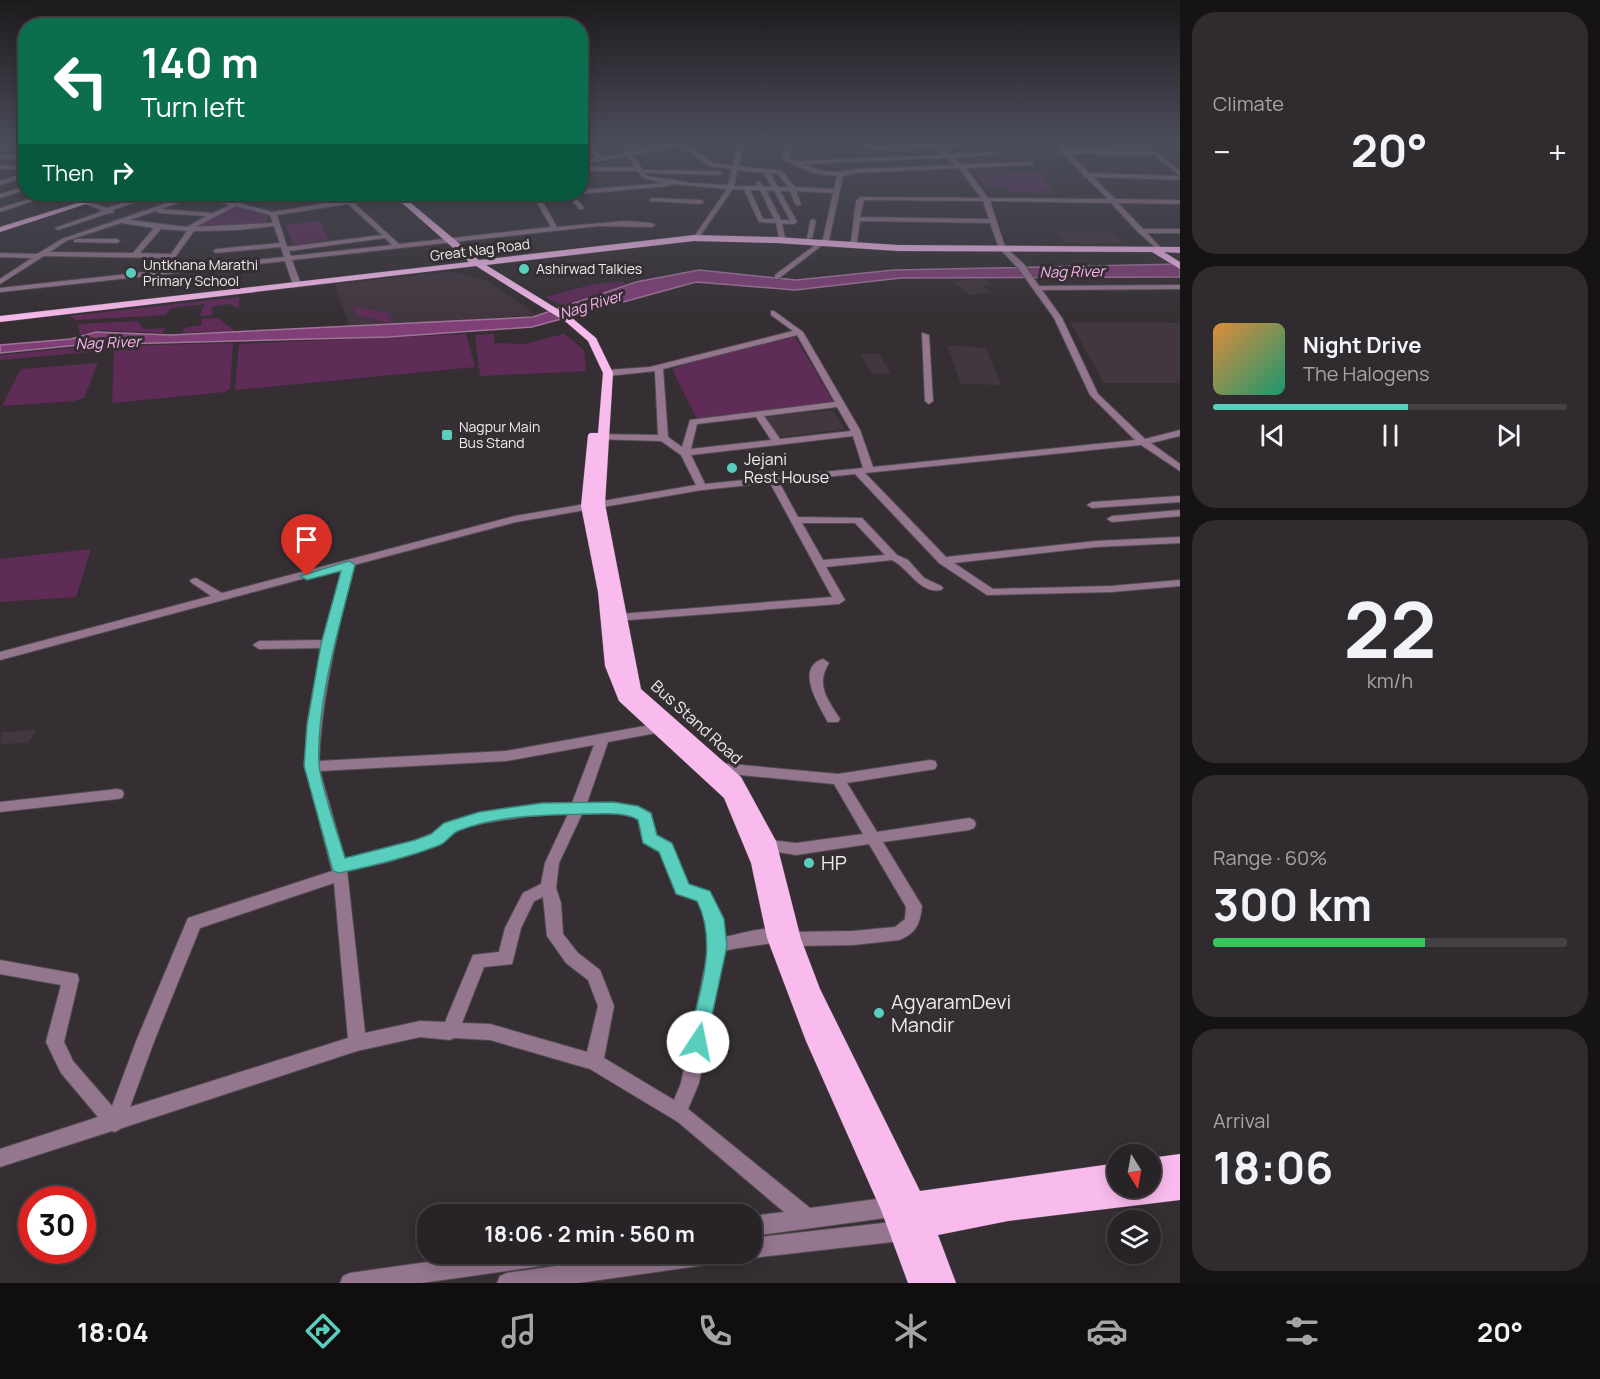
<!DOCTYPE html>
<html lang="en">
<head>
<meta charset="utf-8">
<style>
	:root { --surface:#282326; --page:#302b2e; --text:#f1f3f6; --muted:#a5a4a7; --line:#444043; --accent:#5acebd }
	body { margin:0; font-family:Manrope,sans-serif; background:var(--page); color:var(--text); height:100vh; display:flex; flex-direction:column; font-size:22px; white-space:nowrap }
	* { box-sizing:border-box; margin:0 }
	p { font-size:20px; color:var(--muted) }
	.icon { flex:none; width:33px; height:33px; fill:none; stroke:currentColor; stroke-width:2; stroke-linecap:round; stroke-linejoin:round }
	.map { position:relative; flex:1; overflow:hidden }
	.details { display:flex; flex-direction:column; gap:12px; padding:12px; background:#161315; width:420px }
	.details>* { flex:none }
	.banner { position:absolute; left:18px; top:18px; width:570px; height:183px; border-radius:24px; box-shadow:0 3px 15px #0003,0 0 0 2px var(--line); background:#0b6e4f; color:#fff; overflow:hidden }
	.needle { width:39px; rotate:169deg }
	.buttons { position:absolute; left:1107px; top:1144px; display:grid; gap:12px }
	.buttons a { display:grid; place-items:center; width:54px; height:54px; border-radius:50%; background:var(--surface); box-shadow:0 3px 15px #0003,0 0 0 2px var(--line); font-size:30px }
	.speed { position:absolute; left:18px; top:1186px; display:flex; gap:12px; font-size:30px; font-weight:700; text-align:center }
	.speed>* { display:grid; place-content:center; width:78px; height:78px; border-radius:50%; background:var(--surface); box-shadow:0 3px 15px #0003,0 0 0 2px var(--line); line-height:1 }
	.speed .limit { border:9px solid #d22; background:#fff; color:#111 }
	.pin { position:absolute; display:grid; place-items:center; width:51px; height:51px; color:#fff; margin:-62px -26px; border-radius:50% 50% 50% 0; rotate:-45deg; box-shadow:0 0 6px #0007 }
	.pin .icon { rotate:45deg }
	.me { position:absolute; width:66px; margin:-33px; rotate:11deg; stroke-linejoin:round; filter:drop-shadow(0 0 4px #0008) }
	.turn { display:flex; align-items:center; gap:21px; height:126px; padding:0 24px; font-size:27px }
	.turn .icon { width:78px; height:78px; stroke-width:2.5 }
	.turn b { display:block; font-size:42px; line-height:51px }
	.then { display:flex; align-items:center; height:57px; padding:0 24px; background:#0003; gap:12px; font-size:22px }
	.big { font-size:45px; font-weight:700; line-height:1.1 }
	.details .tile { flex:1; display:flex; flex-direction:column; justify-content:center; gap:9px; min-width:0; padding:0 21px; border-radius:24px; background:var(--page) }
	.details .dial { align-items:center; gap:0 }
	.dial b { font-size:78px; line-height:1 }
	.song { display:flex; align-items:center; gap:18px }
	.cover { width:72px; height:72px; border-radius:9px; background:linear-gradient(135deg,hsl(30 70% 55%),hsl(160 70% 35%)) }
	.played { height:6px; border-radius:3px; background:linear-gradient(90deg,var(--accent) 55%,var(--line) 55%) }
	.keys { display:flex; justify-content:space-around; direction:ltr }
	.heat { display:flex; justify-content:space-between; align-items:center; font-size:33px; direction:ltr }
	.charge { height:9px; border-radius:4px; background:linear-gradient(90deg,#34c759 60%,var(--line) 0) }
	.trip { position:absolute; left:417px; top:1204px; width:345px; height:60px; border-radius:24px; background:var(--surface); box-shadow:0 3px 15px #0003,0 0 0 2px var(--line); font-weight:700; line-height:60px; text-align:center }
	.dock { display:flex; height:96px; justify-content:space-around; align-items:center; background:#100e0f; color:var(--muted) }
	.dock .icon { width:42px; height:42px }
	.dock .current { color:var(--accent) }
	.dock b { font-size:27px; color:var(--text) }
	main { display:flex; flex:1; min-height:0 }
	.map>svg:first-child { display:block }
	.built { fill:#42363f }
	.green { fill:#5f2c58 }
	.water { fill:#804077; stroke:#a1739a; stroke-width:1.5 }
	.lines { fill:none; stroke-linecap:round; stroke-linejoin:round }
	.minor-casing { stroke:#534d51; stroke-width:2 }
	.major-casing { stroke:#534d51; stroke-width:1 }
	.minor { fill:#95768f; fill-rule:evenodd }
	.major { fill:#f9bbee; fill-rule:evenodd }
	.route { fill:#5acebd; stroke:#3a867b; stroke-width:1.5 }
	.poi-dot { fill:#5acebd; stroke:#352f33; stroke-width:2 }
	.labels { text-anchor:middle; stroke-width:6; stroke-linejoin:round; paint-order:stroke }
	.far-street-label { font-size:14px; fill:#eeeaed; stroke:#352f33 }
	.far-poi-label { font-size:14px; fill:#eeeaed; stroke:#352f33; text-anchor:start }
	.far-water-label { font-size:15px; font-style:italic; fill:#fcb2f0; stroke:#352f33 }
	.poi-label { font-size:16px; fill:#eeeaed; stroke:#352f33; text-anchor:start }
	.street-label { font-size:16px; fill:#eeeaed; stroke:#352f33 }
	.near-poi-label { font-size:20px; fill:#eeeaed; stroke:#352f33; text-anchor:start }
</style>
</head>
<body>
<main>
<div class="map">
<svg width="1180" height="1283" viewBox="0 0 1180 1283">
	<rect width="100%" height="100%" fill="#352f33"/>
	<g class="built">
		<polygon points="1057,231 1112,232 1124,243 1066,243"/>
		<polygon points="444,272 460,273 485,280 537,315 350,328 335,284"/>
		<polygon points="983,278 992,285 982,286 990,292 969,295 953,282"/>
		<polygon points="1070,322 1180,323 1180,383 1104,383"/>
		<polygon points="947,345 986,348 1001,385 961,384"/>
		<polygon points="878,353 891,373 873,374 860,354"/>
		<polygon points="833,410 845,429 779,437 765,417"/>
		<polygon points="37,730 28,743 0,744 2,732"/>
	</g>
	<g class="green">
		<polygon points="1038,172 1052,188 1038,193 1011,192 1006,187 984,186 975,175"/>
		<polygon points="236,205 267,214 268,224 192,227"/>
		<polygon points="319,221 329,240 294,245 285,225"/>
		<polygon points="622,281 626,284 563,306 545,297 594,284"/>
		<polygon points="239,297 239,308 229,304 211,307 213,315 200,316 204,304 171,308 166,315 76,320 69,316"/>
		<polygon points="352,306 388,313 393,324 357,315"/>
		<polygon points="218,318 235,331 183,333 184,328 202,325 201,319"/>
		<polygon points="138,321 143,329 165,328 163,333 100,330 80,335 78,324"/>
		<polygon points="466,334 475,367 235,390 239,344"/>
		<polygon points="494,334 494,343 524,344 564,334 584,350 586,371 480,376 475,335"/>
		<polygon points="795,337 834,403 697,419 672,369 702,359"/>
		<polygon points="233,343 230,389 225,392 112,403 114,350 0,360 0,355 82,347"/>
		<polygon points="98,363 84,398 74,401 2,406 21,369"/>
		<polygon points="91,549 76,597 0,602 0,559"/>
	</g>
	<polygon class="water" points="1180,264 1180,277 901,278 795,290 696,282 532,327 388,337 79,345 0,353 0,345 71,339 96,332 171,335 533,317 636,282 699,270 796,280 894,270"/>
	<g class="lines">
		<defs>
			<g id="minor">
				<path d="M621,142H627L631,152L677,142H691L686,144L713,163L733,166L738,142H744L739,166L782,171L795,187L834,189L837,176L817,174L783,160L786,142H792L788,158L796,161L942,155L933,148L877,150L846,142C858,142 869,146 881,146C890,147 897,142 905,142L900,146L929,144L927,142L935,144L1007,142L939,147L949,154L995,152L998,154L953,158L962,164L1034,162L1032,165L966,168L988,198L1108,199L1086,177L1083,176V174L1064,154L1061,153V151L1054,142H1059L1067,150L1156,151L1180,171V176L1155,155L1070,154L1089,173L1180,176V180L1093,177L1115,199L1180,200V204L1118,203L1143,229H1180V233H1147L1160,247L1157,249L1138,232L1111,203L990,201L1005,247L1024,264L1039,286L1180,285V289L1042,290L1062,318L1098,394L1145,439L1180,430V436L1151,443L1180,464V471L1141,445L865,473L946,557L1096,541L1180,537V543L1096,547L954,563L993,589L1111,586L1180,580V586L1111,592L987,595L939,563L855,474L779,482L798,517L862,518L897,555L908,560L924,578L941,586L943,588L941,590C919,594 909,568 892,560L826,567L845,600L839,604L616,621L614,618L616,615L620,614L832,597L770,483L702,490L516,522L354,565C338,630 322,694 319,761L506,751L667,722L672,724L674,727L672,730L608,742L587,803C608,803 632,801 651,813L656,835L671,844L688,885L708,892C717,906 722,920 724,937C740,934 768,925 783,930L785,935L783,940C764,946 743,946 724,951L699,1083L688,1109L810,1208L892,1197L899,1200L902,1207L899,1214L892,1217L752,1236V1216L784,1212L678,1122L590,1069L490,1040L454,1038L450,1040L420,1037L357,1051L122,1128L115,1132L112,1131L0,1167V1149L98,1117L61,1073L46,1042L61,985L0,974V960L77,974L79,979L64,1042L73,1061L112,1106L137,1039L188,918L332,871L305,766L307,725L321,648L259,649L253,645L259,641L323,640L343,568L0,660V652L211,596L192,583L190,581L192,579L196,578L222,593L515,516L696,485L681,455L661,441L591,439V435L594,434L658,435L655,371L608,376L604,373L608,370L650,367L793,331L771,315V311H774L803,332L860,430L873,467L1135,440L1090,395L1054,318L1018,268L999,248L990,223L860,221L857,242L854,244L851,242L856,201L860,197L981,198L959,168L856,173L843,176L829,240L778,279H775V275L823,239L833,193L796,191L801,204L798,206L795,204L790,191H780L797,222L794,224H782L785,237L782,239L779,237L776,223L759,222L744,190L733,189L700,236L698,237L695,235L727,189L671,184L668,186L580,194H579H580V190L664,183L643,178L638,171H592L580,167V160L595,158L592,152L580,154V150L596,149L601,157L626,153ZM680,145L709,166L732,169L728,185L692,183L647,176L645,173L719,175L722,173L719,171L643,170L633,155ZM628,156L635,167H593L581,164ZM946,158L955,165L856,169C836,174 821,172 802,164ZM738,170L764,173L772,187H764L759,181L756,183L758,186H734ZM770,173L778,174L788,187H778ZM750,190H760L774,219H763ZM766,190L774,191L790,220H781ZM864,200L983,201L989,219L860,217ZM797,335L835,402L690,420L682,447L668,437L663,369ZM837,407L851,431L780,439L764,416ZM756,417L771,440L691,449L697,424ZM853,436L863,468L705,484L691,455ZM802,523H855L885,555L823,560ZM594,745L572,803C532,804 487,808 448,822C441,825 437,832 430,836C403,848 373,853 345,859L320,771L506,761ZM613,813L635,817L639,820L642,838L644,842L660,852L677,894L698,901L706,920L709,946L681,1083L674,1100L604,1058L614,1006L600,970L578,953L563,934L561,903L556,888L559,863L582,814ZM542,814H568L545,863L541,884L523,893L505,928L499,952L473,955L445,1022L420,1021L365,1033L347,870L388,862L442,843L455,831L479,824ZM334,883L348,1038L130,1107L155,1039L200,928ZM543,897L547,936L566,963L588,980L598,1006L587,1052L490,1024L462,1023L484,967L512,964L521,928L534,901Z"/>
				<rect x="0" y="145" width="26" height="4"/>
				<rect x="0" y="155" width="26" height="4"/>
				<polygon points="0,165 26,166 26,170 0,169"/>
				<polygon points="26,173 26,177 0,185 0,181"/>
				<polygon points="26,186 26,190 0,198 0,194"/>
				<polygon points="46,194 54,194 0,212 0,208"/>
				<polygon points="151,194 159,194 113,210 114,213 109,213 58,230 55,228 103,211 84,203 84,201 107,208"/>
				<path d="M193,194H202L235,202L252,194H259L241,204L273,212L344,200L338,194H344L351,199L399,194L396,196L354,203L399,244L551,227L532,194H538L557,227L625,221L652,223L655,225L652,227L599,226L292,260L300,282L296,284L292,282L285,261L0,292V288L284,257L281,247L216,253L213,251L216,249L280,243L274,226L238,230L194,231L170,264L164,263L168,258L44,256L0,284V279L32,258L0,257V253L37,254L62,239ZM198,196L230,205L213,213L161,209ZM348,204L382,235L287,247L277,215ZM236,206L270,215L273,223L195,227ZM156,211L159,213L206,216L187,227L129,220ZM121,223L154,228L133,253L50,252L66,241ZM161,229L187,231L171,254L140,253ZM385,238L392,245L291,256L289,251Z"/>
				<polygon points="264,194 314,194 285,199"/>
				<polygon points="567,194 573,194 584,208 583,209 579,209"/>
				<polygon points="652,198 701,200 704,202 701,204 650,201 650,199"/>
				<polygon points="813,219 816,221 812,238 807,239 810,221"/>
				<polygon points="76,239 117,239 120,241 117,243 74,242 74,240"/>
				<polygon points="922,333 929,335 933,401 929,404 925,401"/>
				<polygon points="1180,496 1180,502 1092,508 1087,505 1092,502"/>
				<polygon points="1180,510 1180,516 1112,522 1107,519 1112,516"/>
				<path d="M823,659L829,663C815,685 828,700 840,719L838,722H828C820,707 794,668 823,659Z"/>
				<path d="M930,760L935,761L937,765L935,769L847,783L877,832L969,818L974,820L976,824L974,828L969,830L883,842L922,906C920,923 917,933 899,940L853,945L791,946L785,944L783,939L785,934L791,932L853,931L895,927L905,919L906,907L869,844L796,855L765,850L763,846L765,842L770,840L796,843L863,834L834,784L720,773L715,772L713,768L715,764L720,763L838,774Z"/>
				<polygon points="117,789 122,790 124,794 122,798 117,799 0,812 0,802"/>
				<polygon points="901,1221 908,1224 911,1231 908,1238 901,1241 752,1258 745,1254 752,1254 752,1238"/>
				<polygon points="484,1254 565,1254 562,1261 555,1264 421,1283 340,1283 343,1276 350,1273"/>
				<polygon points="641,1254 722,1254 719,1261 712,1264 578,1283 497,1283 500,1276 507,1273"/>
			</g>
			<g id="major">
				<polygon points="107,194 117,194 0,232 0,227"/>
				<polygon points="392,194 400,194 479,260 694,235 777,237 898,245 1180,247 1180,253 1164,252 1180,262 1180,269 1152,252 898,251 777,243 694,241 486,265 572,318 596,338 613,373 605,504 641,689 741,777 776,841 801,939 820,989 920,1191 1118,1163 1118,1188 1150,1188 1150,1158 1180,1154 1180,1200 1008,1221 938,1235 956,1283 908,1283 881,1210 806,1041 767,938 751,863 724,798 619,701 605,666 598,592 581,506 588,435 590,433 598,433 603,373 588,341 566,322 476,266 0,322 0,316 469,262"/>
			</g>
		</defs>
		<use href="#minor" class="minor-casing"/>
		<use href="#major" class="major-casing"/>
		<use href="#minor" class="minor"/>
		<use href="#major" class="major"/>
	</g>
	<linearGradient id="sky" x2="0" y2="1"><stop stop-color="#1d1a1c"/><stop offset="0.44" stop-color="#4b4d5b"/><stop offset="1" stop-color="#4b4d5b" stop-opacity="0"/></linearGradient>
	<rect width="1180" height="322" fill="url(#sky)"/>
	<path class="route" d="M349,561L355,565C340,625 316,702 319,764C321,788 338,834 345,858L415,840L431,834L444,823L479,812L542,803L613,802L638,806L651,813L657,835L672,843L689,884L710,891L724,919L727,946L705,1048L698,1051L691,1048L688,1042C698,996 719,945 697,901L676,894L659,852L643,843L638,820C625,812 604,814 589,814C546,815 497,815 458,831C451,834 447,842 440,845C407,858 373,866 339,873L333,871L304,766L307,725L321,644L341,571L307,580L300,576Z"/>
	<g class="poi-dot">
		<circle cx="524" cy="269" r="6"/>
		<circle cx="131" cy="273" r="6"/>
		<rect x="441" y="429" width="12" height="12" rx="3"/>
		<circle cx="732" cy="468" r="6"/>
		<circle cx="809" cy="863" r="6"/>
		<circle cx="879" cy="1013" r="6"/>
	</g>
	<g class="labels">
		<g class="far-street-label">
			<text transform="translate(480 250) rotate(-7)" y="5">Great Nag Road</text>
		</g>
		<g class="far-poi-label">
			<text x="143" y="270">Untkhana Marathi<tspan x="143" dy="16">Primary School</tspan></text>
			<text x="536" y="274">Ashirwad Talkies</text>
			<text x="459" y="432">Nagpur Main<tspan x="459" dy="16">Bus Stand</tspan></text>
		</g>
		<g class="far-water-label">
			<text transform="translate(1072 272) rotate(-1)" y="5">Nag River</text>
			<text transform="translate(591 305) rotate(-17)" y="5">Nag River</text>
			<text transform="translate(108 343) rotate(-2)" y="5">Nag River</text>
		</g>
		<g class="poi-label">
			<text x="744" y="465">Jejani<tspan x="744" dy="18">Rest House</tspan></text>
		</g>
		<g class="street-label">
			<text transform="translate(697 722) rotate(42)" y="6">Bus Stand Road</text>
		</g>
		<g class="near-poi-label">
			<text x="821" y="870">HP</text>
			<text x="891" y="1009">AgyaramDevi<tspan x="891" dy="23">Mandir</tspan></text>
		</g>
	</g>
</svg>
<div class="buttons">
<a><svg class="needle" viewBox="-14 -14 28 28"><path d="M0-13l5 13h-10z" fill="#e53935"/><path d="M0 13l5-13h-10z" fill="#a5a4a7"/></svg></a>
<a><svg class="icon" aria-label="layers" viewBox="0 0 24 24"><path d="M12 4l9 5-9 5-9-5zM3 14l9 5 9-5"/></svg></a>
</div>
<div class="speed"><div class="limit">30</div></div>
<div class="pin" style="left:307px;top:576px;background:#d93025"><svg class="icon" aria-label="arrive" viewBox="0 0 24 24"><path d="M6 21V4h12l-3 4 3 4H6"/></svg></div>
<svg class="me" style="left:698px;top:1042px" viewBox="-20 -20 40 40"><circle r="19" fill="#fff"/><path d="M0-13L10 11 0 6-10 11z" fill="#5acebd"/></svg>
<div class="trip">18:06 · 2 min · 560 m</div>
<div class="banner">
<div class="turn"><svg class="icon" aria-label="left" viewBox="0 0 24 24"><path d="M17 20v-9H6M10 6l-5 5 5 5"/></svg><div><b>140 m</b>Turn left</div></div>
<div class="then">Then<svg class="icon" aria-label="right" viewBox="0 0 24 24"><path d="M7 20v-9h11M14 6l5 5-5 5"/></svg></div>
</div>
</div>
<section class="details">
<div class="tile"><p>Climate</p>
<div class="heat"><a>−</a><b class="big">20°</b><a>+</a></div>
</div>
<div class="tile">
<div class="song"><i class="cover"></i><div><b>Night Drive</b><p>The Halogens</p></div></div>
<div class="played"></div>
<div class="keys"><svg class="icon" aria-label="previous" viewBox="0 0 24 24"><path d="M18 5L8 12l10 7zM5 5v14"/></svg><svg class="icon" aria-label="pause" viewBox="0 0 24 24"><path d="M8 5v14M16 5v14"/></svg><svg class="icon" aria-label="next" viewBox="0 0 24 24"><path d="M6 5l10 7-10 7zM19 5v14"/></svg></div>
</div>
<div class="tile dial"><b>22</b><p>km/h</p></div>
<div class="tile"><p>Range · 60%</p><b class="big">300 km</b><div class="charge"></div></div>
<div class="tile"><p>Arrival</p><b class="big">18:06</b></div>
</section>
</main>
<nav class="dock">
<b>18:04</b>
<svg class="icon current" aria-label="directions" viewBox="0 0 24 24"><path d="M12 3l9 9-9 9-9-9zM9 14v-3h6M13 9l2 2-2 2"/></svg>
<svg class="icon" aria-label="music" viewBox="0 0 24 24"><path d="M9 18V5l10-2v13"/><circle cx="6" cy="18" r="3"/><circle cx="16" cy="16" r="3"/></svg>
<svg class="icon" aria-label="phone" viewBox="0 0 24 24"><path d="M5 4h4l2 5-3 2q2 4 5 5l2-3 5 2v4C11 20 4 13 5 4z"/></svg>
<svg class="icon" aria-label="climate" viewBox="0 0 24 24"><path d="M12 3v18M4 7l16 10M4 17L20 7"/></svg>
<svg class="icon" aria-label="car" viewBox="0 0 24 24"><path d="M5 17H2v-5l4-1 3-4h7l3 4 3 1v5h-3M9 17h6M6 11h13"/><circle cx="7" cy="17" r="2"/><circle cx="17" cy="17" r="2"/></svg>
<svg class="icon" aria-label="filters" viewBox="0 0 24 24"><path d="M4 7h16M4 17h16"/><circle cx="9" cy="7" r="2"/><circle cx="15" cy="17" r="2"/></svg>
<b>20°</b>
</nav>
</body>
</html>
